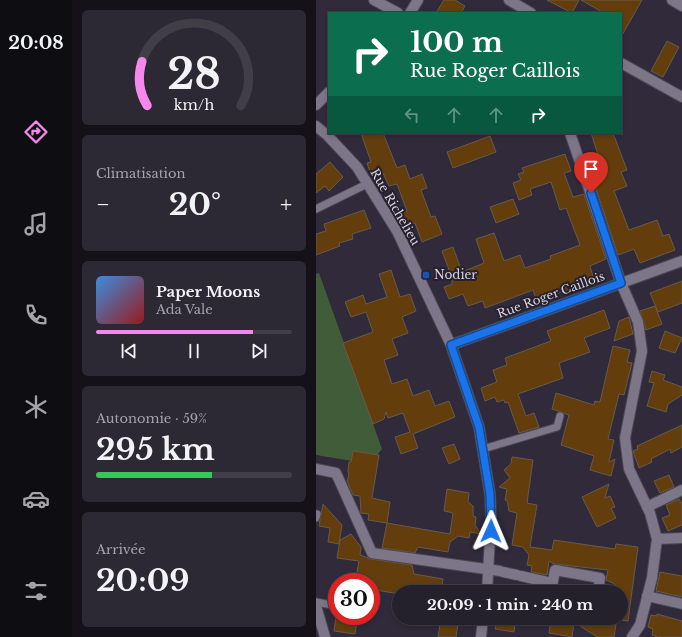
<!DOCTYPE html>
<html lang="fr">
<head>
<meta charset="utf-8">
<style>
	:root { --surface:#24202c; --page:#2c2834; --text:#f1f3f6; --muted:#a3a3a9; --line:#413e48; --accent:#f688ed }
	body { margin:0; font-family:"Libre Baskerville",serif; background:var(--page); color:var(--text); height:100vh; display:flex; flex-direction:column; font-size:15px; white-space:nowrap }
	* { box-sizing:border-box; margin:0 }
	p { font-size:13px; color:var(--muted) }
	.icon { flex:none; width:22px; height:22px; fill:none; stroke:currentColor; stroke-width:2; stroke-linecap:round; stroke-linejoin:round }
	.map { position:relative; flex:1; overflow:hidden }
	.panel { display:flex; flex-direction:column; gap:10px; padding:10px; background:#141218; width:244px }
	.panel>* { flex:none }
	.top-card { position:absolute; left:12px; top:12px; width:294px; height:122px; border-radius:0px; box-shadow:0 2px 6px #0003,0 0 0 1px var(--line); background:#0b6e4f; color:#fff; overflow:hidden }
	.speed { position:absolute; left:12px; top:573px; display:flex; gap:8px; font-size:20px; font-weight:700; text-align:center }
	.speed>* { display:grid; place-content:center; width:52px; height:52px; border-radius:50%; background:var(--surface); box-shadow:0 2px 6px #0003,0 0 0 1px var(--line); line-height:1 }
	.speed .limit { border:6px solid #d22; background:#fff; color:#111 }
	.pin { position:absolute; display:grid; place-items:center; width:34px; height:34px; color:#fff; margin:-41px -17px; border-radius:50% 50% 50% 0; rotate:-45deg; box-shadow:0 0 4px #0007 }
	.pin .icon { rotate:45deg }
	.me { position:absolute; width:44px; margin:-22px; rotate:1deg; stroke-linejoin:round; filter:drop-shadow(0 0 3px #0008) }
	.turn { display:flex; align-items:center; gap:14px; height:84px; padding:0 16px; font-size:18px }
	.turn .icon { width:52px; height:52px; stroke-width:2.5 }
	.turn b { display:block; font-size:28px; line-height:34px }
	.lanes { display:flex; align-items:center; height:38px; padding:0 16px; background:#0003; justify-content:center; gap:20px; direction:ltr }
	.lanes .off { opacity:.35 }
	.big { font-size:30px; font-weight:700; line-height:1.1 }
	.panel .tile { flex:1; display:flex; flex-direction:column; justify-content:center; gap:6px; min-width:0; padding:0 14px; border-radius:6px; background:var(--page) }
	.panel .dial { align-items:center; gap:0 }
	.dial svg { height:104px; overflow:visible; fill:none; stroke:var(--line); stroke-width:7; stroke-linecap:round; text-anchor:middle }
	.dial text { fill:var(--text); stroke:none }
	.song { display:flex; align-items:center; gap:12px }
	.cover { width:48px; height:48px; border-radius:6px; background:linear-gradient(135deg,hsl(210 70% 55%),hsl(0 70% 35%)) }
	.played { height:4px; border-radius:2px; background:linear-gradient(90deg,var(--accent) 80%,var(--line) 80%) }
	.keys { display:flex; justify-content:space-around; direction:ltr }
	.heat { display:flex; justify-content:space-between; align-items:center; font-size:22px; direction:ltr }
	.charge { height:6px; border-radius:3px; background:linear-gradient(90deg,#34c759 59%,var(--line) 0) }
	.trip { position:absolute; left:76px; top:585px; width:236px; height:40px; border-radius:20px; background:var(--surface); box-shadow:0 2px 6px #0003,0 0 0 1px var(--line); font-weight:700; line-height:40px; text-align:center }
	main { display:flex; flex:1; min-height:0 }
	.dock { display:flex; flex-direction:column; width:72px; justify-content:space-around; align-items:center; background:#0e0d12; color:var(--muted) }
	.dock .icon { width:28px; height:28px }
	.dock .selected { color:var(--accent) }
	.dock b { font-size:18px; color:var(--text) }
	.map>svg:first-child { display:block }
	.green { fill:#415c38 }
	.building { fill:#633e0c; stroke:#675a4b }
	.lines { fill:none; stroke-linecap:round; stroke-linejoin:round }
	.lane-casing { stroke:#4d4855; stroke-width:9 }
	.street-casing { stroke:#4d4855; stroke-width:12 }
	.lane { stroke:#7d7689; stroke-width:7 }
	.street { stroke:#7d7689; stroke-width:10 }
	.route-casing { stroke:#114b97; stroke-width:10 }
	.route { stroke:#1a73e8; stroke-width:7 }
	.transit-dot { fill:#1a4fb4; stroke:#26202f; stroke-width:1.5 }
	.labels { text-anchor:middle; stroke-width:4; stroke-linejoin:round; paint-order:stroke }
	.street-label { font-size:12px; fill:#d6d2dc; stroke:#26202f }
	.poi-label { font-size:12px; fill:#d6d2dc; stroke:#26202f; text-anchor:start }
</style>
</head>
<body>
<main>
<nav class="dock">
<b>20:08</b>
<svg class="icon selected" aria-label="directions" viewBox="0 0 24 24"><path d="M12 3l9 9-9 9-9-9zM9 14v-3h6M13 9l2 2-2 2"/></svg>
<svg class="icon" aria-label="music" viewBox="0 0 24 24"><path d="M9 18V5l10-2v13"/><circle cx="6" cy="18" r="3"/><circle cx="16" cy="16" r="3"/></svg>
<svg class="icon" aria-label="phone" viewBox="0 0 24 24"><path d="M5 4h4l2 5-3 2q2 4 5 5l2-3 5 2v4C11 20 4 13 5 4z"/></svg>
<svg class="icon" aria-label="climate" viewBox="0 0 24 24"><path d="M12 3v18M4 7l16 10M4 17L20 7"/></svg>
<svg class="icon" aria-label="car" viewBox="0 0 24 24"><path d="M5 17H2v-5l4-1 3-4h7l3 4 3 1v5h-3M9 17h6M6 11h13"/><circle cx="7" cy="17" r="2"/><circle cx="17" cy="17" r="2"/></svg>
<svg class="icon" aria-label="filters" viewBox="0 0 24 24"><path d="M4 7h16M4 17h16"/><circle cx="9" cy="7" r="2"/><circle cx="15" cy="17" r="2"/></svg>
</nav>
<section class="panel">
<div class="tile dial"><svg viewBox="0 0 100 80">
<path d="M14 69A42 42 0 1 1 86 69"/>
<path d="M14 69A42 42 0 0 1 10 35" stroke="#f688ed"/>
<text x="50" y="56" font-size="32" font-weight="700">28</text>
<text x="50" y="72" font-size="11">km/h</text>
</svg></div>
<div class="tile"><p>Climatisation</p>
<div class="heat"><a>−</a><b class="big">20°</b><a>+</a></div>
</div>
<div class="tile">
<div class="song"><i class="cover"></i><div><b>Paper Moons</b><p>Ada Vale</p></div></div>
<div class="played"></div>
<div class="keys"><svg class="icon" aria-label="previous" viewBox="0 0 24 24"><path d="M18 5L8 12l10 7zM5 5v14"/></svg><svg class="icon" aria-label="pause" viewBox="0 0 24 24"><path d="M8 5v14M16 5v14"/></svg><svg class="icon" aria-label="next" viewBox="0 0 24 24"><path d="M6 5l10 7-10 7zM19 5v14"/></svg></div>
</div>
<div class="tile"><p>Autonomie · 59%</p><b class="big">295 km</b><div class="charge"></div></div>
<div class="tile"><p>Arrivée</p><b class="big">20:09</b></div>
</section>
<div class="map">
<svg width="366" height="637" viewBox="0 0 366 637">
	<rect width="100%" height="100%" fill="#302a3a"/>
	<polygon class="green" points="3,273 66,449 61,455 38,451 36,461 0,455 0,274"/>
	<g class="building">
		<polygon points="128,0 139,0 149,6 145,13 120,13"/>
		<polygon points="231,0 263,0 256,13"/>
		<polygon points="265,0 326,0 305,37 305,13 288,13"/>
		<polygon points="351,41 363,47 347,77 335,71"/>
		<polygon points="45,133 67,133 81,168 89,165 94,179 106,174 111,188 105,190 115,217 119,216 126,234 106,242 99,223 88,227 83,214 91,211 81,184 73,186 67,173 56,177 51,163 55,162"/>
		<polygon points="275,133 297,133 311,170 305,172 311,186 298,191 313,230 341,220 347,236 353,234 359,250 324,263 318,249 302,255 273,168 280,165 278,159 283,158"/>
		<polygon points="174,136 180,152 137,168 131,152"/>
		<polygon points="249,154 255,171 248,173 257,197 268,194 290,259 274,266 278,280 221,301 217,290 169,308 167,301 152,306 147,294 133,299 128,287 136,284 136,278 126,251 137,247 146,272 168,263 160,239 178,233 188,261 204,255 209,268 235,259 234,256 264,245 250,208 244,210 235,182 214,189 216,195 203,200 197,183 205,180 202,174 208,172 206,168"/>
		<polygon points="14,162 27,177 13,191 9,186 0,193 0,174"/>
		<polygon points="197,199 203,214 180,223 174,207"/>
		<polygon points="48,210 55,228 36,234 37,239 23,243 24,246 0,255 0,234 10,231 8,224"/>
		<polygon points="75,270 84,297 94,294 100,311 86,317 92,333 76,339 82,355 68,360 76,384 91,379 97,396 113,390 119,406 133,401 139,417 97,434 102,448 85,454 79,437 94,432 87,413 72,418 70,412 68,419 57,424 27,343 57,332 50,312 35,317 29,302 47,295 50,304 71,297 63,274"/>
		<polygon points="366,281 366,303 342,312 334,293"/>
		<polygon points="339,306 346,324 330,330 324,311"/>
		<polygon points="288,310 294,328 268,338 274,352 243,363 247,378 202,394 210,416 218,413 223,427 203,433 192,402 189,403 188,400 181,402 179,397 169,401 165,388 181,382 177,370 191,365 189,358 235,341 231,331"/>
		<polygon points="313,317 317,334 298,341 303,321"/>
		<polygon points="349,331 366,338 359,353 343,348"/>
		<polygon points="297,346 314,350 311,362 316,363 308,395 303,394 292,439 298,440 293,462 299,459 295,476 274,470 278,456 245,445 253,415 236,409 240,393 278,405 279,401 284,402"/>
		<polygon points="336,371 349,375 347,380 366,387 366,395 352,404 350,412 331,406 338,383 333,382"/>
		<polygon points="366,425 366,447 355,453 354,449 335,459 336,462 323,468 317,451 322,449 321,446"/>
		<polygon points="138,444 144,459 133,464 126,448"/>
		<polygon points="37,451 63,455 56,498 74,502 71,523 134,534 137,513 128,511 131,489 153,493 152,502 157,506 157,516 160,517 159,525 165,534 154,532 153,538 142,536 134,542 132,552 102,547 99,553 66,548 71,523 52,520 53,514 45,513 44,496 37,495 31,481 33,474 32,471 33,462 35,462"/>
		<polygon points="196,457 217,460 211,503 221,505 214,547 236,550 238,540 299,549 300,544 322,547 312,621 305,620 305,589 298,588 299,584 290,580 292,570 238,564 233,561 231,575 215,572 216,566 211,565 213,555 207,547 196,545 201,513 193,511 191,500 189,500 191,489 183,487 194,478 188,470 195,464"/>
		<polygon points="353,475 358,487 344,493 338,481"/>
		<polygon points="293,484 289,498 294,496 299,507 295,508 300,518 281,527 266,497"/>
		<polygon points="363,499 366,504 366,525 352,531 346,518 354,515 350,505"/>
		<polygon points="7,504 26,525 23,544 12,542 14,528 3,526"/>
		<polygon points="35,534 45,547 44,555 55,559 96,565 98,574 127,579 125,592 83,592 83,594 60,590 60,587 55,586 55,582 39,582 43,561 21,558 24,540"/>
		<polygon points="344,572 366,576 366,597 340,591"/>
		<polygon points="214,585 229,588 229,592 210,592"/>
		<polygon points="341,614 366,621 366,637 342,637 336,635 337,629 332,627 335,615 341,616"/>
		<polygon points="20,616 42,616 39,634 18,631"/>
		<polygon points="125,618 143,618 140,637 122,637"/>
		<polygon points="181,618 200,618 198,632 179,629"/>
		<polygon points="235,618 301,618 298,637 281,637 258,622 256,637 233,633"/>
	</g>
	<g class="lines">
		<defs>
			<g id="lane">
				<polyline points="0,209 51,184"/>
				<polyline points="167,449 241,427 244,416"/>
				<polyline points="0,518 1,514"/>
				<polyline points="0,602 21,606"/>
			</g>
			<g id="street">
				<polyline points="58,0 82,13"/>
				<polyline points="193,0 215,13"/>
				<polyline points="356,0 366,6"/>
				<polyline points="94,13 102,0"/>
				<polyline points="305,63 366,97"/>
				<polyline points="0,105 13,92"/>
				<polyline points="0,126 11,135 41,167 81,231 135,345 163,427 174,494 175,519 171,592"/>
				<polyline points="254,133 305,283 322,322 326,351 309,438 313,469 334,513 341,539 336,578 324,625 316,637"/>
				<polyline points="135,345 366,261"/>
				<polyline points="0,469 20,473 56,553 184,571"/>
				<polyline points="331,507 366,490"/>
				<polyline points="341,539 366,538"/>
				<polyline points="187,572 201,575"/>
				<polyline points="205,576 236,583"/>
				<polyline points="235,592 239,570 284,578 282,592"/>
				<polyline points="331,596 366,604"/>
				<polyline points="0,606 9,637"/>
				<polyline points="165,637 167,618"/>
			</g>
		</defs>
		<use href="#lane" class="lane-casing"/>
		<use href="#street" class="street-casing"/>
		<use href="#lane" class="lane"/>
		<use href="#street" class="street"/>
	</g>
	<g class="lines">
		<defs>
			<polyline id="route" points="175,531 174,494 163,427 135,345 305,283 275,193"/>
		</defs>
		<use href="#route" class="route-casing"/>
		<use href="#route" class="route"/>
	</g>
	<rect class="transit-dot" x="106" y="271" width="8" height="8" rx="2"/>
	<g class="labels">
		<g class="street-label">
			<text transform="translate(79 207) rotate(60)" y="4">Rue Richelieu</text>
			<text transform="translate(235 295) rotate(-20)" y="4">Rue Roger Caillois</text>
		</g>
		<g class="poi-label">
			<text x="118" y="279">Nodier</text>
		</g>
	</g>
</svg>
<div class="speed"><div class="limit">30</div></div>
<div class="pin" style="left:275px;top:193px;background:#d93025"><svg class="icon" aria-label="arrive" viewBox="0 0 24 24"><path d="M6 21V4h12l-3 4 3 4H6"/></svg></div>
<svg class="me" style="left:175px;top:531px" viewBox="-20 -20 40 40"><path d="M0-17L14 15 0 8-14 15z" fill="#1a73e8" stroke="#fff" stroke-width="4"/></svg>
<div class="trip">20:09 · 1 min · 240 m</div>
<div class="top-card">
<div class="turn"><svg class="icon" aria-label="right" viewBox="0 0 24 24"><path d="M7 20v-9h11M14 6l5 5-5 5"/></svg><div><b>100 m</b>Rue Roger Caillois</div></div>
<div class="lanes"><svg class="icon off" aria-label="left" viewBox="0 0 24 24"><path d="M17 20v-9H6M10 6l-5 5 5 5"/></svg><svg class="icon off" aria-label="ahead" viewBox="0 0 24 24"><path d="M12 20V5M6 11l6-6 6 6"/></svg><svg class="icon off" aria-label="ahead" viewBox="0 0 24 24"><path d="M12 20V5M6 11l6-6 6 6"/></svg><svg class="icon" aria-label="right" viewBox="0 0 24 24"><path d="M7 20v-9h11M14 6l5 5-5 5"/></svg></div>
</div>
</div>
</main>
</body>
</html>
